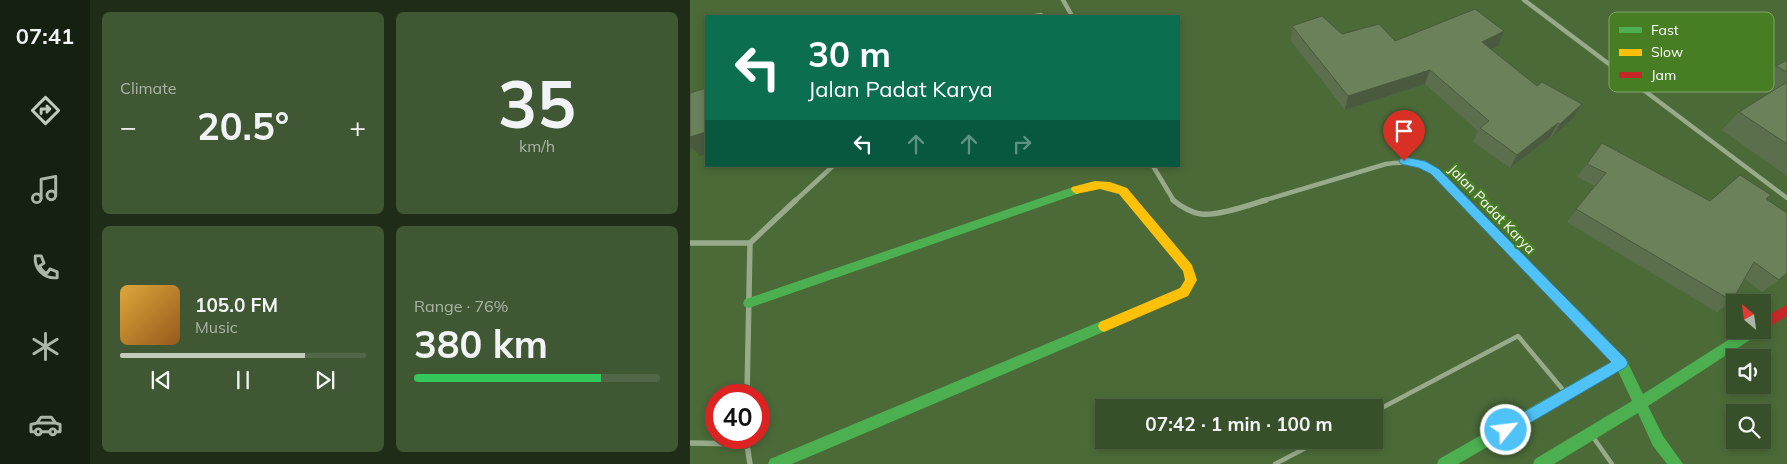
<!DOCTYPE html>
<html lang="en">
<head>
<meta charset="utf-8">
<style>
	:root { --surface:#38502a; --page:#3f5732; --text:#f1f3f6; --muted:#abb5a8; --line:#526747; --accent:#c0cbb9 }
	body { margin:0; font-family:Mulish,sans-serif; background:var(--page); color:var(--text); height:100vh; display:flex; flex-direction:column; font-size:19px; white-space:nowrap }
	* { box-sizing:border-box; margin:0 }
	p { font-size:16px; color:var(--muted) }
	.icon { flex:none; width:28px; height:28px; fill:none; stroke:currentColor; stroke-width:2; stroke-linecap:round; stroke-linejoin:round }
	.map { position:relative; flex:1; overflow:hidden }
	.details { display:flex; flex-direction:column; gap:12px; padding:12px; background:#1f2c17; width:600px }
	.details>* { flex:none }
	.banner { position:absolute; left:15px; top:15px; width:475px; height:152px; border-radius:0px; box-shadow:0 2px 8px #0003,0 0 0 1px var(--line); background:#0b6e4f; color:#fff; overflow:hidden }
	.needle { width:32px; rotate:331deg }
	.buttons { position:absolute; left:1036px; top:294px; display:grid; gap:10px }
	.buttons a { display:grid; place-items:center; width:45px; height:45px; border-radius:0px; background:var(--surface); box-shadow:0 2px 8px #0003,0 0 0 1px var(--line); font-size:25px }
	.speed { position:absolute; left:15px; top:384px; display:flex; gap:10px; font-size:25px; font-weight:700; text-align:center }
	.speed>* { display:grid; place-content:center; width:65px; height:65px; border-radius:50%; background:var(--surface); box-shadow:0 2px 8px #0003,0 0 0 1px var(--line); line-height:1 }
	.speed .limit { border:8px solid #d22; background:#fff; color:#111 }
	.pin { position:absolute; display:grid; place-items:center; width:42px; height:42px; color:#fff; margin:-51px -21px; border-radius:50% 50% 50% 0; rotate:-45deg; box-shadow:0 0 5px #0007 }
	.pin .icon { rotate:45deg }
	.me { position:absolute; width:55px; margin:-28px; rotate:61deg; stroke-linejoin:round; filter:drop-shadow(0 0 4px #0008) }
	.turn { display:flex; align-items:center; gap:18px; height:105px; padding:0 20px; font-size:22px }
	.turn .icon { width:65px; height:65px; stroke-width:2.5 }
	.turn b { display:block; font-size:35px; line-height:42px }
	.lanes { display:flex; align-items:center; height:48px; padding:0 20px; background:#0003; justify-content:center; gap:25px; direction:ltr }
	.lanes .off { opacity:.35 }
	.big { font-size:38px; font-weight:700; line-height:1.1 }
	.details .card { flex:1; display:flex; flex-direction:column; justify-content:center; gap:8px; min-width:0; padding:0 18px; border-radius:8px; background:var(--page) }
	.details .dial { align-items:center; gap:0 }
	.dial b { font-size:65px; line-height:1 }
	.song { display:flex; align-items:center; gap:15px }
	.cover { width:60px; height:60px; border-radius:8px; background:linear-gradient(135deg,hsl(40 70% 55%),hsl(30 70% 35%)) }
	.played { height:5px; border-radius:2px; background:linear-gradient(90deg,var(--accent) 75%,var(--line) 75%) }
	.keys { display:flex; justify-content:space-around; direction:ltr }
	.heat { display:flex; justify-content:space-between; align-items:center; font-size:28px; direction:ltr }
	.charge { height:8px; border-radius:4px; background:linear-gradient(90deg,#34c759 76%,var(--line) 0) }
	.details .tiles { flex:1; display:grid; gap:12px; grid-template-columns:repeat(2,1fr) }
	.trip { position:absolute; left:405px; top:399px; width:288px; height:50px; border-radius:0px; background:var(--surface); box-shadow:0 2px 8px #0003,0 0 0 1px var(--line); font-weight:700; line-height:50px; text-align:center }
	main { display:flex; flex:1; min-height:0 }
	.tab-bar { display:flex; flex-direction:column; width:90px; justify-content:space-around; align-items:center; background:#162011; color:var(--muted) }
	.tab-bar .icon { width:35px; height:35px }
	.tab-bar .selected { color:var(--accent) }
	.tab-bar b { font-size:22px; color:var(--text) }
	.map>svg:first-child { display:block }
	.lines { fill:none; stroke-linecap:round; stroke-linejoin:round }
	.lane { stroke:#97aa8a; stroke-width:4.5 }
	.street-far1 { stroke:#97aa8a; stroke-width:4.5 }
	.street { stroke:#97aa8a; stroke-width:5.5 }
	.fast { fill:#4caf50; fill-rule:evenodd }
	.slow { fill:#ffc107; fill-rule:evenodd }
	.jam { fill:#c62828; fill-rule:evenodd }
	.wall { fill:#5b6f4d }
	.shaded-wall { fill:#4a5a3f }
	.building { fill:#6a815a; stroke:#4a5a3f }
	.route { fill:#4fc3f7; stroke:#337fa1 }
	.labels { text-anchor:middle; stroke-width:5; stroke-linejoin:round; paint-order:stroke }
	.street-label { font-size:14px; fill:#fff; stroke:#477e24 }
	.key { fill:#477e24; stroke:#7ea566; stroke-width:1 }
	.key-label { font-size:14px; fill:#fff }
</style>
</head>
<body>
<main>
<nav class="tab-bar">
<b>07:41</b>
<svg class="icon selected" aria-label="directions" viewBox="0 0 24 24"><path d="M12 3l9 9-9 9-9-9zM9 14v-3h6M13 9l2 2-2 2"/></svg>
<svg class="icon" aria-label="music" viewBox="0 0 24 24"><path d="M9 18V5l10-2v13"/><circle cx="6" cy="18" r="3"/><circle cx="16" cy="16" r="3"/></svg>
<svg class="icon" aria-label="phone" viewBox="0 0 24 24"><path d="M5 4h4l2 5-3 2q2 4 5 5l2-3 5 2v4C11 20 4 13 5 4z"/></svg>
<svg class="icon" aria-label="climate" viewBox="0 0 24 24"><path d="M12 3v18M4 7l16 10M4 17L20 7"/></svg>
<svg class="icon" aria-label="car" viewBox="0 0 24 24"><path d="M5 17H2v-5l4-1 3-4h7l3 4 3 1v5h-3M9 17h6M6 11h13"/><circle cx="7" cy="17" r="2"/><circle cx="17" cy="17" r="2"/></svg>
</nav>
<section class="details">
<div class="tiles">
<div class="card"><p>Climate</p>
<div class="heat"><a>−</a><b class="big">20.5°</b><a>+</a></div>
</div>
<div class="card dial"><b>35</b><p>km/h</p></div>
<div class="card">
<div class="song"><i class="cover"></i><div><b>105.0 FM</b><p>Music</p></div></div>
<div class="played"></div>
<div class="keys"><svg class="icon" aria-label="previous" viewBox="0 0 24 24"><path d="M18 5L8 12l10 7zM5 5v14"/></svg><svg class="icon" aria-label="pause" viewBox="0 0 24 24"><path d="M8 5v14M16 5v14"/></svg><svg class="icon" aria-label="next" viewBox="0 0 24 24"><path d="M6 5l10 7-10 7zM19 5v14"/></svg></div>
</div>
<div class="card"><p>Range · 76%</p><b class="big">380 km</b><div class="charge"></div></div>
</div>
</section>
<div class="map">
<svg width="1097" height="464" viewBox="0 0 1097 464">
	<rect width="100%" height="100%" fill="#4b6a38"/>
	<g class="lines">
		<g class="lane">
			<polyline points="684,412 828,336 874,391"/>
			<polyline points="903,437 922,464"/>
			<polyline points="585,464 631,440"/>
		</g>
		<g class="street-far1">
			<polyline points="373,0 382,16"/>
			<polyline points="834,0 1097,198"/>
			<polyline points="345,16 351,15"/>
			<polyline points="463,166 484,201"/>
			<polyline points="105,201 143,166"/>
			<path d="M572,201L696,164C738,158 747,173 774,201"/>
		</g>
		<g class="street">
			<path d="M483,200C490,206 502,213 511,214C528,216 559,205 576,200"/>
			<polyline points="773,200 929,361"/>
			<polyline points="0,243 60,243"/>
			<polyline points="57,395 60,243 106,200"/>
			<polyline points="56,438 60,464"/>
			<polyline points="0,443 56,444"/>
		</g>
		<g class="fast">
			<polygon points="386,186 390,187 391,190 390,193 59,308 55,307 53,303 55,299 59,298"/>
			<polygon points="414,320 418,322 420,326 418,330 102,464 78,464 80,459"/>
			<polygon points="1054,330 1071,330 1069,334 958,406 973,436 993,464 977,464 963,446 948,413 864,464 843,464 845,459 942,401 928,371 768,464 747,464 749,459 926,359 931,357 936,359 953,394"/>
		</g>
		<polygon class="slow" points="405,181 420,182 437,188 502,265 507,280 498,296 414,332 410,330 408,326 410,322 490,288 495,280 493,271 429,194 410,189 386,194 381,190 382,187"/>
		<polygon class="jam" points="1097,305 1097,316 1072,331 1070,330 1072,330 1072,318"/>
	</g>
	<g class="wall">
		<polygon points="602,26 652,34 705,41 814,31 808,46 801,49 847,86 892,104 883,118 861,138 860,137 820,168 783,142 788,131 735,84 655,110 601,41"/>
		<polygon points="1097,60 1097,176 1032,130 1049,112 1081,92 1070,85 1086,66"/>
		<polygon points="912,143 1020,201 1076,199 1089,280 1072,292 1055,279 1042,301 1027,312 877,222 905,186 887,177"/>
	</g>
	<g class="shaded-wall">
		<polygon points="814,31 808,46 786,56 792,42"/>
		<polygon points="740,70 735,84 655,110 658,96"/>
		<polygon points="892,104 883,118 861,138 870,124"/>
		<polygon points="868,123 860,137 820,168 827,155"/>
		<polygon points="16,132 16,154 10,156 2,148 0,148 0,136"/>
	</g>
	<g class="building">
		<polygon points="785,9 814,31 792,42 847,86 852,82 892,104 870,124 868,123 827,155 790,128 799,121 740,70 658,96 602,26 632,16 652,34 689,24 705,41"/>
		<polygon points="1097,60 1097,72 1086,66"/>
		<polygon points="1097,82 1097,144 1049,112"/>
		<polygon points="16,88 16,132 0,137 0,93"/>
		<polygon points="912,143 1020,201 1050,175 1081,195 1076,199 1097,213 1097,273 1089,280 1064,262 1042,301 886,209 916,173 897,164"/>
	</g>
	<polygon class="route" points="714,157 735,161 749,169 936,359 938,363 936,367 821,434 816,436 811,434 809,430 811,425 921,362 741,174 729,168 711,164 709,161 711,158"/>
	<g class="labels">
		<g class="street-label">
			<text transform="translate(802 209) rotate(46)" y="5">Jalan Padat Karya</text>
		</g>
	</g>
	<rect x="919" y="12" width="165" height="80" rx="8" class="key"/>
	<rect x="929" y="27" width="23" height="6" fill="#4caf50"/>
	<rect x="929" y="49" width="23" height="7" fill="#ffc107"/>
	<rect x="929" y="72" width="23" height="6" fill="#c62828"/>
	<g class="key-label">
		<text x="961" y="35">Fast</text>
		<text x="961" y="57">Slow</text>
		<text x="961" y="80">Jam</text>
	</g>
</svg>
<div class="buttons">
<a><svg class="needle" viewBox="-14 -14 28 28"><path d="M0-13l5 13h-10z" fill="#e53935"/><path d="M0 13l5-13h-10z" fill="#abb5a8"/></svg></a>
<a><svg class="icon" aria-label="sound" viewBox="0 0 24 24"><path d="M4 9h4l5-4v14l-5-4H4zM17 9q2 3 0 6"/></svg></a>
<a><svg class="icon" aria-label="search" viewBox="0 0 24 24"><circle cx="10" cy="10" r="6"/><path d="M15 15l6 6"/></svg></a>
</div>
<div class="speed"><div class="limit">40</div></div>
<div class="pin" style="left:714px;top:161px;background:#d93025"><svg class="icon" aria-label="arrive" viewBox="0 0 24 24"><path d="M6 21V4h12l-3 4 3 4H6"/></svg></div>
<svg class="me" style="left:816px;top:430px" viewBox="-20 -20 40 40"><circle r="17" fill="#4fc3f7" stroke="#fff" stroke-width="3"/><path d="M0-11L8 9 0 5-8 9z" fill="#fff"/></svg>
<div class="trip">07:42 · 1 min · 100 m</div>
<div class="banner">
<div class="turn"><svg class="icon" aria-label="left" viewBox="0 0 24 24"><path d="M17 20v-9H6M10 6l-5 5 5 5"/></svg><div><b>30 m</b>Jalan Padat Karya</div></div>
<div class="lanes"><svg class="icon" aria-label="left" viewBox="0 0 24 24"><path d="M17 20v-9H6M10 6l-5 5 5 5"/></svg><svg class="icon off" aria-label="ahead" viewBox="0 0 24 24"><path d="M12 20V5M6 11l6-6 6 6"/></svg><svg class="icon off" aria-label="ahead" viewBox="0 0 24 24"><path d="M12 20V5M6 11l6-6 6 6"/></svg><svg class="icon off" aria-label="right" viewBox="0 0 24 24"><path d="M7 20v-9h11M14 6l5 5-5 5"/></svg></div>
</div>
</div>
</main>
</body>
</html>
